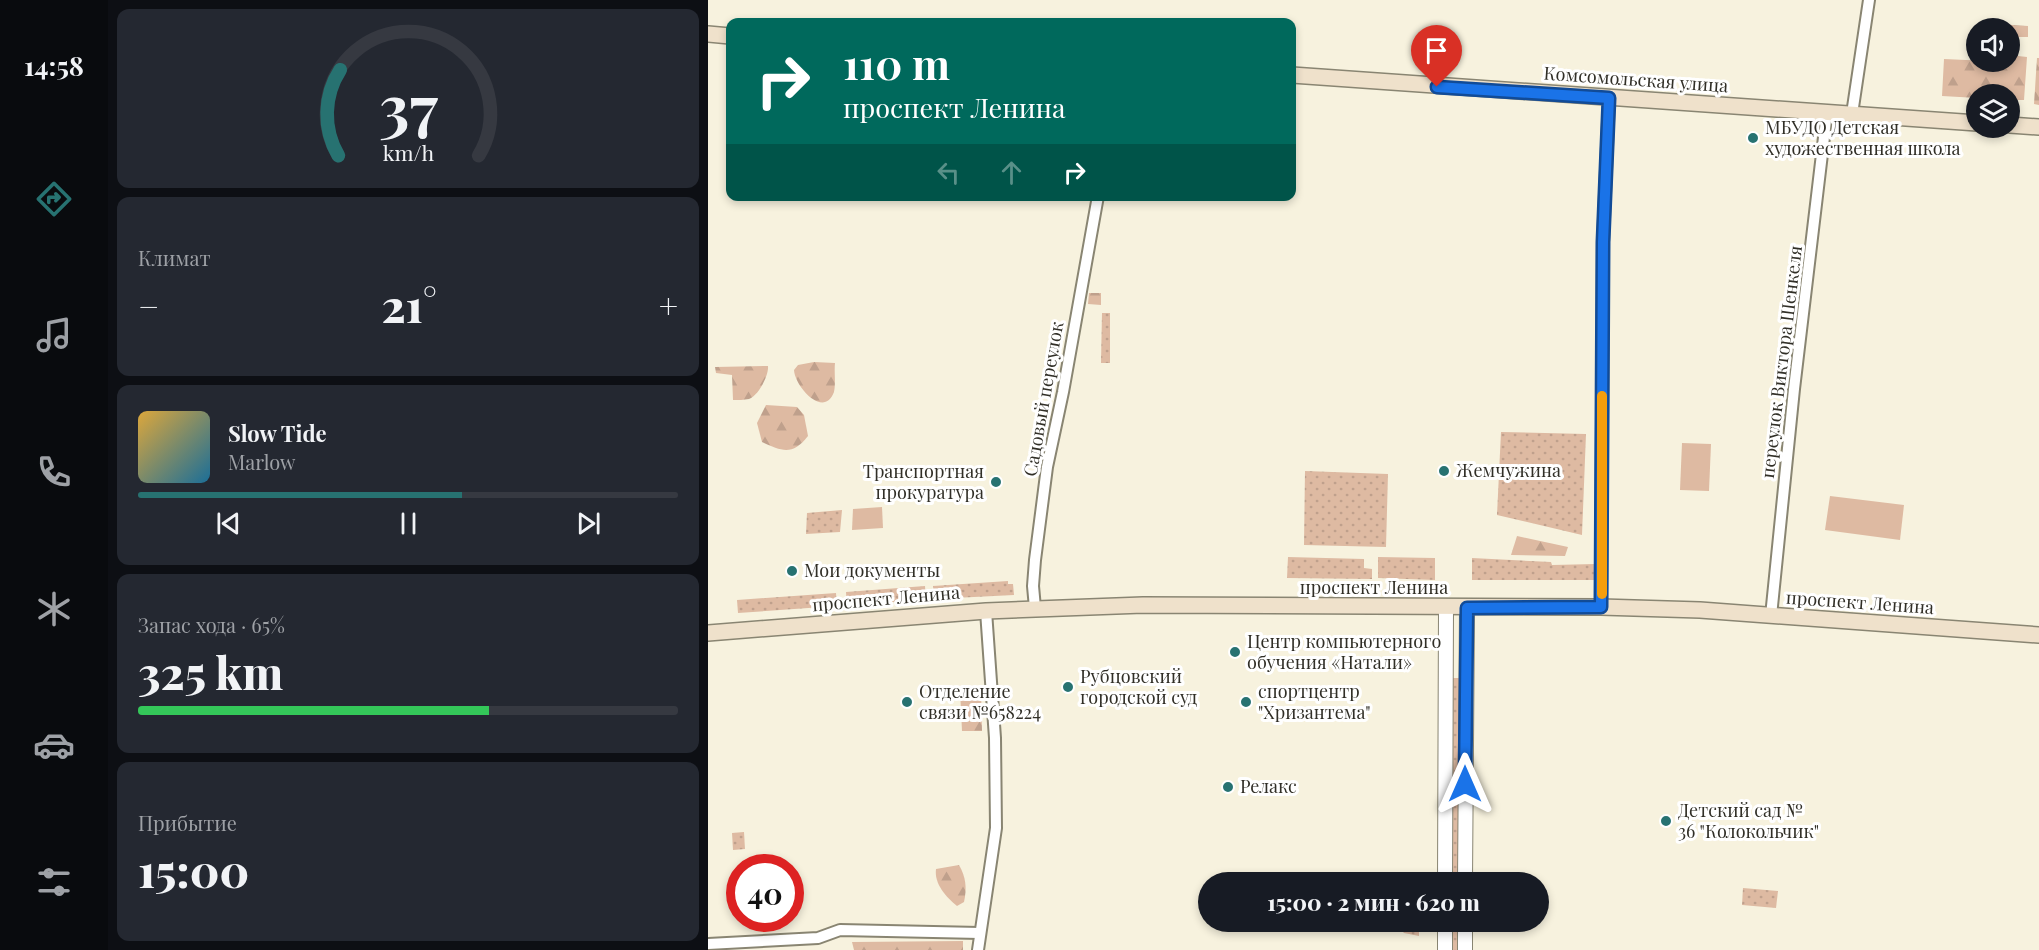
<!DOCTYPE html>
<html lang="ru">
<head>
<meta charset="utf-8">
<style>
	:root { --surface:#171b24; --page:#242831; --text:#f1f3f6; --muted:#9ea1a6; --line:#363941; --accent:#277271 }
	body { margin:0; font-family:"Playfair Display",serif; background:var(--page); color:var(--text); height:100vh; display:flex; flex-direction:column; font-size:22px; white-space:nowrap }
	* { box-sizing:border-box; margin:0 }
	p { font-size:20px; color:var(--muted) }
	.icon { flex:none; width:33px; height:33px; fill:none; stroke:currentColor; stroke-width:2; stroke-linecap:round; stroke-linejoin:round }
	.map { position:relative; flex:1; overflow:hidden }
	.sheet { display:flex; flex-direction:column; gap:9px; padding:9px; background:#0d0f14; width:600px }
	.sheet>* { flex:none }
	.guide { position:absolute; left:18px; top:18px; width:570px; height:183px; border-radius:12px; box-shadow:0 3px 9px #0003; background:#00695c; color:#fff; overflow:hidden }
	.buttons { position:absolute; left:1258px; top:18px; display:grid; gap:12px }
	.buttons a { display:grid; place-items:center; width:54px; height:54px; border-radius:50%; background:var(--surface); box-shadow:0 3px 9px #0003; font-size:30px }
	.speed { position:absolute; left:18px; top:854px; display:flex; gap:12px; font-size:30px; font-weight:700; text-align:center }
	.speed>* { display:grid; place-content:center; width:78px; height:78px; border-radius:50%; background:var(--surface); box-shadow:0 3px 9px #0003; line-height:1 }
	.speed .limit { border:9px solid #d22; background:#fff; color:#111 }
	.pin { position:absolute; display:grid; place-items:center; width:51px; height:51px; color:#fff; margin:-62px -26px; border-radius:50% 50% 50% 0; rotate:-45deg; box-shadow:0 0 6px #0007 }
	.pin .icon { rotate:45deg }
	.me { position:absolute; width:66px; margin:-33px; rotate:0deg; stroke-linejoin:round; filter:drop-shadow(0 0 4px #0008) }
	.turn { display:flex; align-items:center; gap:21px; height:126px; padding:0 18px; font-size:27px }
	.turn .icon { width:78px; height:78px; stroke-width:2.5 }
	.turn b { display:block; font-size:42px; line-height:51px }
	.lanes { display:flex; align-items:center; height:57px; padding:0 18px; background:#0003; justify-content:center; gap:30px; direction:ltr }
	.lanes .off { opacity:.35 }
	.big { font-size:45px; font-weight:800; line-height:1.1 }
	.sheet .widget { flex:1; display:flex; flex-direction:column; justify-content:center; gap:9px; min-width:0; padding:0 21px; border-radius:12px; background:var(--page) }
	.sheet .dial { align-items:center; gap:0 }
	.dial svg { height:156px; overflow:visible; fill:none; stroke:var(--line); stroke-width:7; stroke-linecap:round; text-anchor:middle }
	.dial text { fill:var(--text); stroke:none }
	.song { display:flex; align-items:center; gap:18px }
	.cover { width:72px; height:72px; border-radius:9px; background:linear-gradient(135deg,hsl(40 70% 55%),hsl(200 70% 35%)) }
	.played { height:6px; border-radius:3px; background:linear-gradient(90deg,var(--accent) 60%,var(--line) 60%) }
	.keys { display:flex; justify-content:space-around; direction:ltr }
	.heat { display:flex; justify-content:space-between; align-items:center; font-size:33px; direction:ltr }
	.charge { height:9px; border-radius:4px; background:linear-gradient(90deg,#34c759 65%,var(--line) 0) }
	.trip { position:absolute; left:490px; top:872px; width:351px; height:60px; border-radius:30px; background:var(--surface); box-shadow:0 3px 9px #0003; font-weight:800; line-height:60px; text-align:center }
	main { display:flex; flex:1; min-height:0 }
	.menu { display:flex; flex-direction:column; width:108px; justify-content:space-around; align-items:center; background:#090b0e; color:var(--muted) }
	.menu .icon { width:42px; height:42px }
	.menu .selected { color:var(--accent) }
	.menu b { font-size:27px; color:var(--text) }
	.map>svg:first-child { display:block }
	.green { fill:url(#green-dots) }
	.forest { fill:url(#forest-firs) }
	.pitch { fill:#debaa2 }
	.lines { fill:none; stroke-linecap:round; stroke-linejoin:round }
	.minor-casing { stroke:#898572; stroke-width:14 }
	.tertiary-casing { stroke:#898572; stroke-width:16 }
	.secondary-casing { stroke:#898572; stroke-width:18 }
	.minor { stroke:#fff; stroke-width:10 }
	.tertiary { stroke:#fff; stroke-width:14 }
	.secondary { stroke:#efe1cb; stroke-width:15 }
	.route-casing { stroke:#114b97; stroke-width:15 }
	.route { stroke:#1a73e8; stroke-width:10 }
	.slow { stroke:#f59e0b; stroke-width:10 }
	.poi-dot { fill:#277271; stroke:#fff; stroke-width:2 }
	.labels { text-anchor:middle; stroke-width:6; stroke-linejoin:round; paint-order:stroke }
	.street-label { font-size:18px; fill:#312f27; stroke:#fff }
	.poi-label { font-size:18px; fill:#312f27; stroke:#fff; text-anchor:start }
</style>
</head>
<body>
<main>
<nav class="menu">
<b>14:58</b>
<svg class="icon selected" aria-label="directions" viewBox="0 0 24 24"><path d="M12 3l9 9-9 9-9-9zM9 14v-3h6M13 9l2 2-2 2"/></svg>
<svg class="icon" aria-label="music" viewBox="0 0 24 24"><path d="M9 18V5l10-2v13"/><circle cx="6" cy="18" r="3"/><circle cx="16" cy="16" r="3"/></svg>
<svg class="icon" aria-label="phone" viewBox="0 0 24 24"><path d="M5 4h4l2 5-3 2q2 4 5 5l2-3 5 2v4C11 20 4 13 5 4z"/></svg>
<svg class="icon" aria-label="climate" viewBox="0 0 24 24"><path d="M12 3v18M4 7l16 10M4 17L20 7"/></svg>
<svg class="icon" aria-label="car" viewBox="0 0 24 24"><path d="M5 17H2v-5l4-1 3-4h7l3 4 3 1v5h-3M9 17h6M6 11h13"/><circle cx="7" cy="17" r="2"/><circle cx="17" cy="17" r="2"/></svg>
<svg class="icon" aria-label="filters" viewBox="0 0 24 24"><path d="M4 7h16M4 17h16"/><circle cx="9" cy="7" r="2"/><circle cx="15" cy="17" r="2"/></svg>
</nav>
<section class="sheet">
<div class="widget dial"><svg viewBox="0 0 100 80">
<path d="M14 69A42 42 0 1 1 86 69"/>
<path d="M14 69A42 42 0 0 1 15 25" stroke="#277271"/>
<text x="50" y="56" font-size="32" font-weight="700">37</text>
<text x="50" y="72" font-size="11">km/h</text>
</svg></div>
<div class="widget"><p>Климат</p>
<div class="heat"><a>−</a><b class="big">21°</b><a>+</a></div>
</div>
<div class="widget">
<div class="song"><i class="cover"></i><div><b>Slow Tide</b><p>Marlow</p></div></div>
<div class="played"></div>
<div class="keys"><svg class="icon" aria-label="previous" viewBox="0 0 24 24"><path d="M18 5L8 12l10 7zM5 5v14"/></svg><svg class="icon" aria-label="pause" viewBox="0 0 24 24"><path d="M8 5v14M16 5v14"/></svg><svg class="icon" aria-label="next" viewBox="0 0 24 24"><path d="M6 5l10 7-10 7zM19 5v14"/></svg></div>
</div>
<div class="widget"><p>Запас хода · 65%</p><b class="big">325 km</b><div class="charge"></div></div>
<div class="widget"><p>Прибытие</p><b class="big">15:00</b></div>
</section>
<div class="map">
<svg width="1331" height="950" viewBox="0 0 1331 950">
	<defs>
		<pattern id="green-dots" width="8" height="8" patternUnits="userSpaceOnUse" patternTransform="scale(1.5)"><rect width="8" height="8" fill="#debaa2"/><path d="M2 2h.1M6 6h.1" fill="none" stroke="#bfa08c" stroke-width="1.8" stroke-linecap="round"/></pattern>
		<pattern id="forest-firs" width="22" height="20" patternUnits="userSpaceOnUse" patternTransform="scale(1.5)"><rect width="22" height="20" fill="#debaa2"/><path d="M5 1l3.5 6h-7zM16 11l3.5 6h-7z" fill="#bfa08c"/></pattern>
	</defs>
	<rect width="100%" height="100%" fill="#f7f2de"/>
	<g class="green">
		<polygon points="394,313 402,313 402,363 393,363"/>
		<polygon points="793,432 878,434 874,535 789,515"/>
		<polygon points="597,471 680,474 678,547 596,545"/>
		<polygon points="134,510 132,532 98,534 99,513"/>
		<polygon points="580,557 656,559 656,568 664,569 664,579 579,578"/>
		<polygon points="670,557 727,558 727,580 670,578"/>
		<polygon points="764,558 843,562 844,565 888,564 887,580 764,580"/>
		<polygon points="300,581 300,584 305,584 306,595 226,599 225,586"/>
		<polygon points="217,586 218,600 139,605 138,592"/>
		<polygon points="128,593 129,606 30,613 29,600"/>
		<polygon points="743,678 753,678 751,882 740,882"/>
		<polygon points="36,832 37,849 25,850 24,833"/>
		<polygon points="1035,888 1070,891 1068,908 1034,905"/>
		<polygon points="685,921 701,928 711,927 711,936 696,933"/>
		<rect x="739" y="921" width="11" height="29"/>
	</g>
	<g class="forest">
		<polygon points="1275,23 1320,26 1320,37 1311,37 1310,56 1319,57 1316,100 1302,100 1302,94 1269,94 1269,98 1234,96 1236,59 1302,62 1302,28 1275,28"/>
		<polygon points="1329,58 1331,58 1331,105 1326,104"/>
		<polygon points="381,293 393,293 393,305 380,304"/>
		<path d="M106,362L127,363C126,371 128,384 126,392C116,419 87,387 86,370L90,365Z"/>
		<path d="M60,366C61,375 51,395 41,399C36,400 30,400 25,400L24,375L8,373L7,367Z"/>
		<path d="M58,405L89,407L96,415L100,436C85,455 75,452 54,442L49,423Z"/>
		<polygon points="809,536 860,547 857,556 803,555"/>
		<polygon points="252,690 273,690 274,731 254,731"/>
		<path d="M251,865C258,877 259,888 256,902L249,906C238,897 226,884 228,869Z"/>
		<polygon points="255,941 255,950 146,950 144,942"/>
	</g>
	<g class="pitch">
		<polygon points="974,443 1003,444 1001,491 972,490"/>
		<polygon points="1122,496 1196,505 1192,540 1117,530"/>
		<polygon points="174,507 175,528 144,530 145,509"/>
	</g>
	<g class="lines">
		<defs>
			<g id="minor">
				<polyline points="1144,114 1161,0"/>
				<polyline points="893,607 895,242 901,98"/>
				<polyline points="327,608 325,586 327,560 339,467 355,392 390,196"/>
				<polyline points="1063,616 1086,389 1119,112"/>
				<polyline points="0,944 110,938 132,930 272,933"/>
				<polyline points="270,950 288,828 287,738 278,611"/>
			</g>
			<g id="tertiary">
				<polyline points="737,882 738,608"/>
				<polyline points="757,882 759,608"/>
				<polyline points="757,921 757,950"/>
				<polyline points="737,950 737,921"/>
			</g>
			<g id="secondary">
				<polyline points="0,34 22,36"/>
				<polyline points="584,75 1269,123"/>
				<polyline points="1302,125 1331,127"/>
				<polyline points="0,633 278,611 435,605 893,607 992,610 1331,635"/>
			</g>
		</defs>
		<use href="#minor" class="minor-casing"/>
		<use href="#tertiary" class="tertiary-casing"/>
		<use href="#secondary" class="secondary-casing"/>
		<use href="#minor" class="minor"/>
		<use href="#tertiary" class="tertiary"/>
		<use href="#secondary" class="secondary"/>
	</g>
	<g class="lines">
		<defs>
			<polyline id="route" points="729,87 901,98 895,242 893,607 759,608 757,784"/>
		</defs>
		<use href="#route" class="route-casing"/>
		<use href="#route" class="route"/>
		<polyline class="slow" points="894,594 894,396"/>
	</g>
	<g class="poi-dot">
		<circle cx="1045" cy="138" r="6"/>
		<circle cx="736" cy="471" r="6"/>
		<circle cx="288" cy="482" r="6"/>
		<circle cx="84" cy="571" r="6"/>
		<circle cx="527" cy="652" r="6"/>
		<circle cx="360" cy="687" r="6"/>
		<circle cx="199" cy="702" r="6"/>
		<circle cx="538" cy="702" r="6"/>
		<circle cx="520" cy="787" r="6"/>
		<circle cx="958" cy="821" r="6"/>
	</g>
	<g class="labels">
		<g class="street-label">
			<text transform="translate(928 80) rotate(4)" y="6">Комсомольская улица</text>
			<text transform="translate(1074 362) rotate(-83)" y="6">переулок Виктора Шенкеля</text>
			<text transform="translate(336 399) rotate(-80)" y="6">Садовый переулок</text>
			<text x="666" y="594">проспект Ленина</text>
			<text transform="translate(178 599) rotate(-5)" y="6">проспект Ленина</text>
			<text transform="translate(1152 603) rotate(4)" y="6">проспект Ленина</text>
		</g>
		<g class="poi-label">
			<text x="1057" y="134">МБУДО Детская<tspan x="1057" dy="21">художественная школа</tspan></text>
			<text x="748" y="477">Жемчужина</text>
			<text x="276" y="478" text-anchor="end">Транспортная<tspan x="276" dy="21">прокуратура</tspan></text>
			<text x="96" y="577">Мои документы</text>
			<text x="539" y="648">Центр компьютерного<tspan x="539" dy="21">обучения «Натали»</tspan></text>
			<text x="372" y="683">Рубцовский<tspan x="372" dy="21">городской суд</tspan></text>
			<text x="211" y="698">Отделение<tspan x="211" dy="21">связи №658224</tspan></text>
			<text x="550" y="698">спортцентр<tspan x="550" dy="21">"Хризантема"</tspan></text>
			<text x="532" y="793">Релакс</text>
			<text x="970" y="817">Детский сад №<tspan x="970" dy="21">36 "Колокольчик"</tspan></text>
		</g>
	</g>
</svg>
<div class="buttons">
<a><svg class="icon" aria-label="sound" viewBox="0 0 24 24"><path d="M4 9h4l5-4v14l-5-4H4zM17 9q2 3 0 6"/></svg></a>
<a><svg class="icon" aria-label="layers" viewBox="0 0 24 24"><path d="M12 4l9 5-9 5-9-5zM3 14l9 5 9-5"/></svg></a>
</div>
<div class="speed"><div class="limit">40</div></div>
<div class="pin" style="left:729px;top:87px;background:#d93025"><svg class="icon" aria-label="arrive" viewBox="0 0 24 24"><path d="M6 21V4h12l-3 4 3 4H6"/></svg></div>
<svg class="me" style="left:757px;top:784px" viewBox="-20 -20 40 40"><path d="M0-17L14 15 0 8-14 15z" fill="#1a73e8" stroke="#fff" stroke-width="4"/></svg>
<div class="trip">15:00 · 2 мин · 620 m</div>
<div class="guide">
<div class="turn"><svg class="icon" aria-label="right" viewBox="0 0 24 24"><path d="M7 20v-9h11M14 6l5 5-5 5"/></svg><div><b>110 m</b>проспект Ленина</div></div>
<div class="lanes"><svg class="icon off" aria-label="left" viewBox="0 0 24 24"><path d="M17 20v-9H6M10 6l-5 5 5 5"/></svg><svg class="icon off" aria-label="ahead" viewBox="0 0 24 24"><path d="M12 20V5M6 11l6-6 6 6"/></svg><svg class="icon" aria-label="right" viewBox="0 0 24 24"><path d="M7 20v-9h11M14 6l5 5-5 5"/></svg></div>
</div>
</div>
</main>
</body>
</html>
